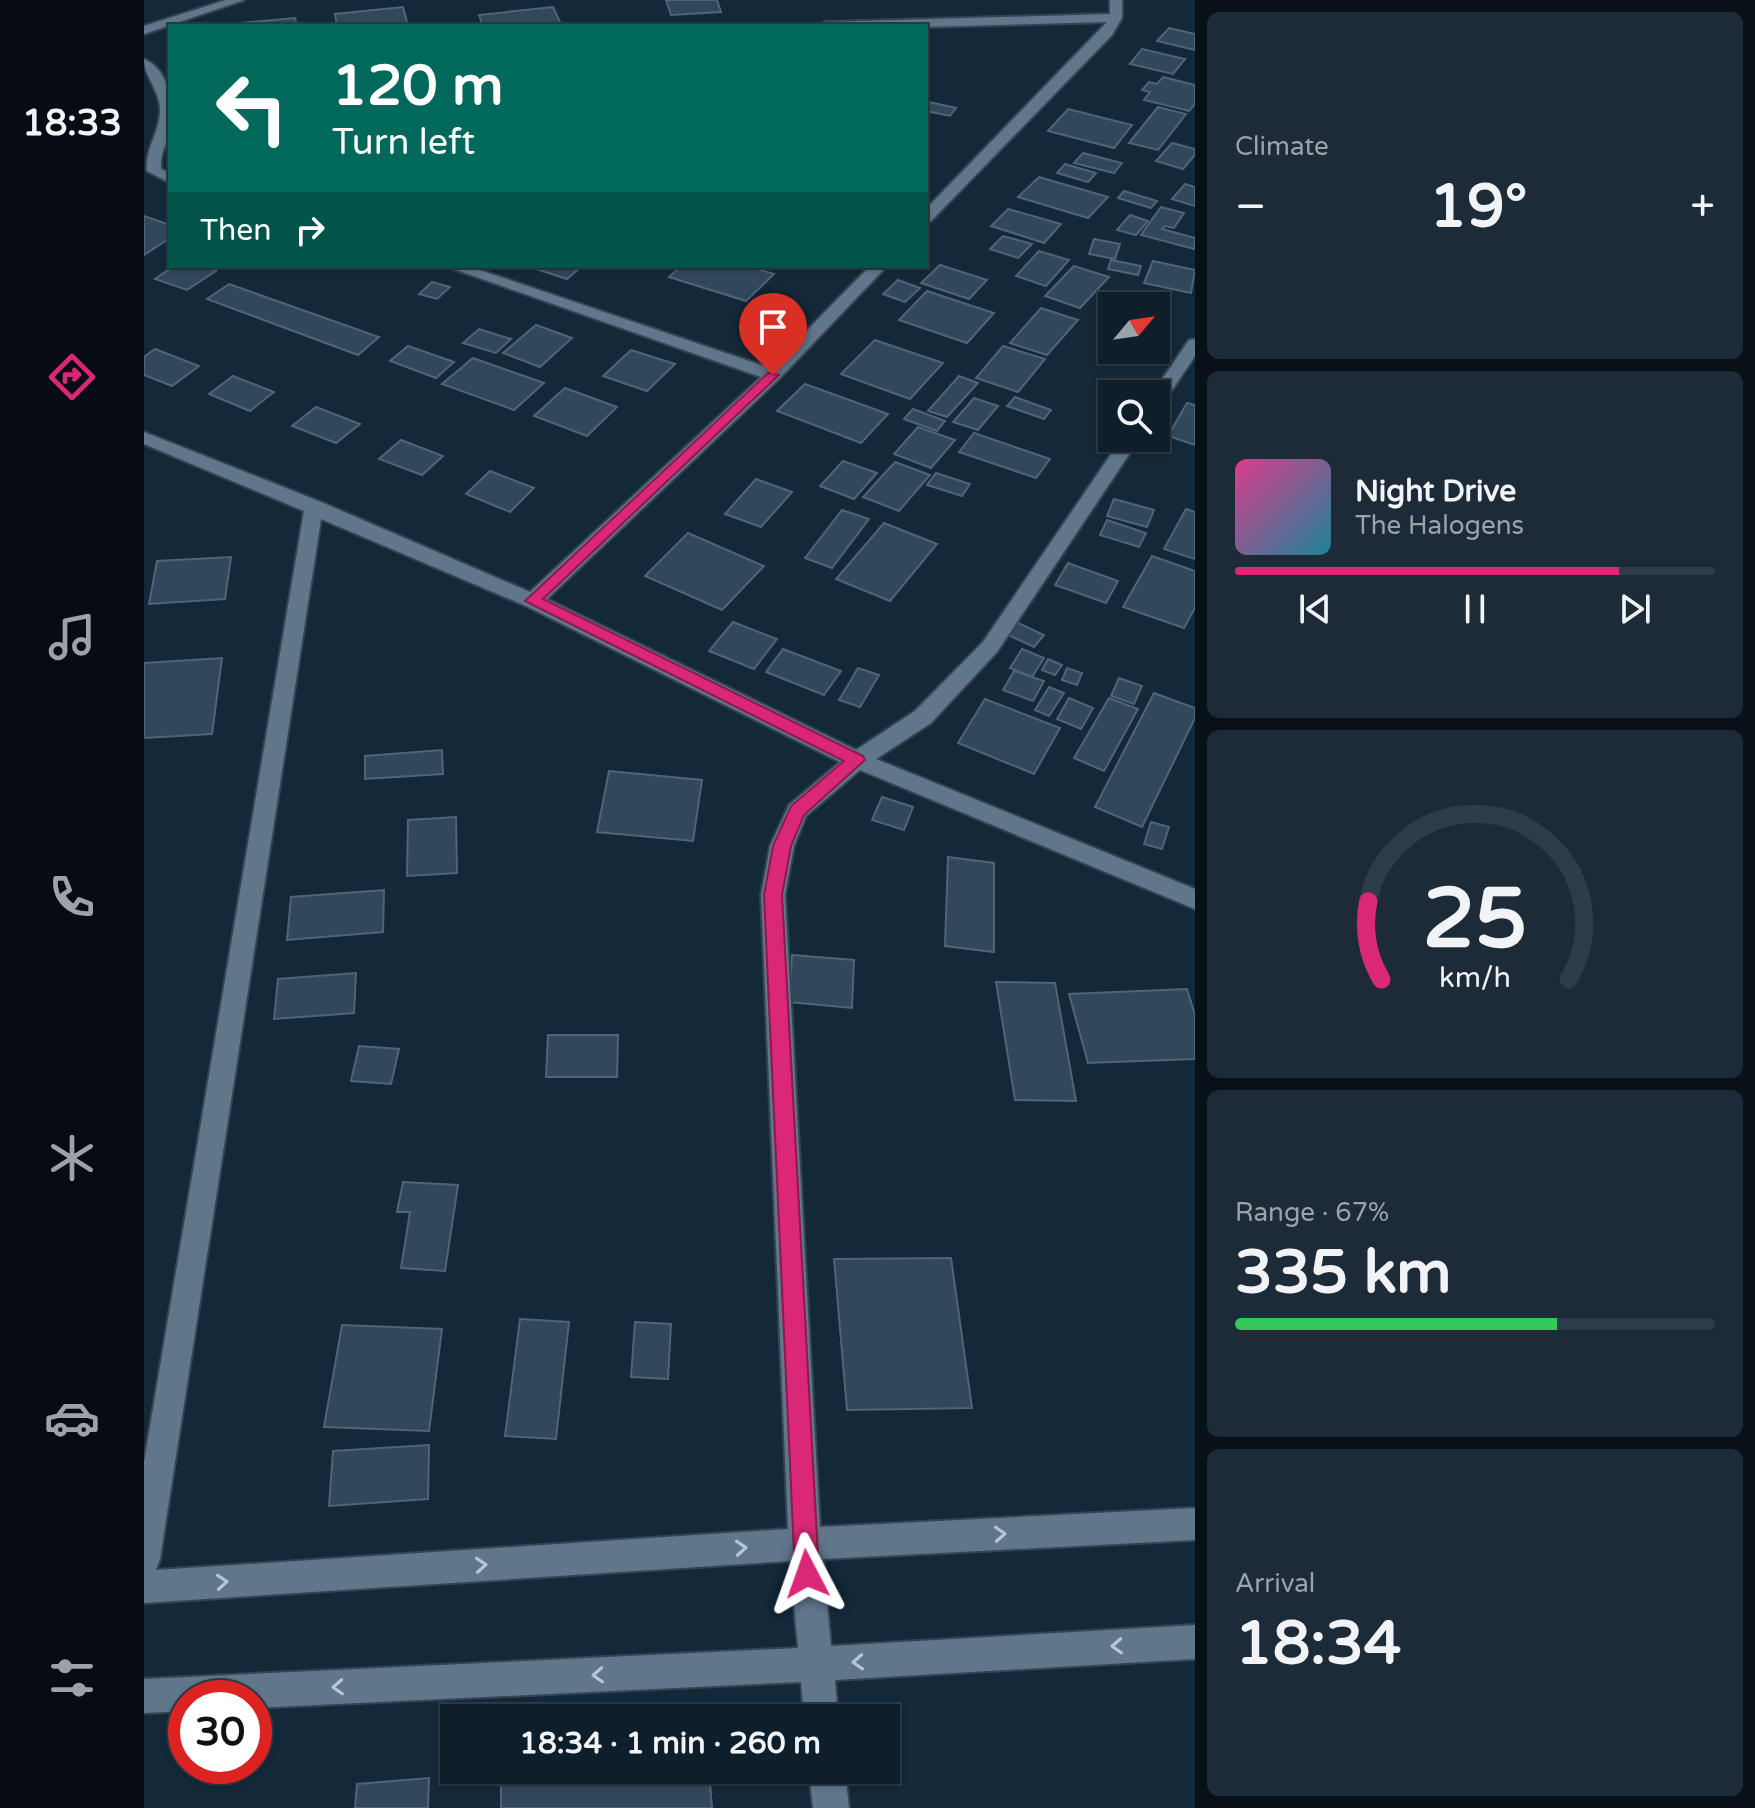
<!DOCTYPE html>
<html lang="en">
<head>
<meta charset="utf-8">
<style>
	:root { --surface:#0e1e2b; --page:#1c2b37; --text:#f1f3f6; --muted:#9ba2a9; --line:#2e3c47; --accent:#db2777 }
	body { margin:0; font-family:"Varela Round",sans-serif; background:var(--page); color:var(--text); height:100vh; display:flex; flex-direction:column; font-size:30px; white-space:nowrap }
	* { box-sizing:border-box; margin:0 }
	p { font-size:26px; color:var(--muted) }
	.icon { flex:none; width:44px; height:44px; fill:none; stroke:currentColor; stroke-width:2; stroke-linecap:round; stroke-linejoin:round }
	.map { position:relative; flex:1; overflow:hidden }
	.side { display:flex; flex-direction:column; gap:12px; padding:12px; background:#081018; width:560px }
	.side>* { flex:none }
	.banner { position:absolute; left:24px; top:24px; width:760px; height:244px; border-radius:0px; box-shadow:0 2px 6px #0004,0 0 0 2px var(--line); background:#00695c; color:#fff; overflow:hidden }
	.needle { width:52px; rotate:61deg }
	.controls { position:absolute; left:954px; top:292px; display:grid; gap:16px }
	.controls a { display:grid; place-items:center; width:72px; height:72px; border-radius:0px; background:var(--surface); box-shadow:0 2px 6px #0004,0 0 0 2px var(--line); font-size:40px }
	.speed { position:absolute; left:24px; top:1680px; display:flex; gap:16px; font-size:40px; font-weight:700; text-align:center }
	.speed>* { display:grid; place-content:center; width:104px; height:104px; border-radius:50%; background:var(--surface); box-shadow:0 2px 6px #0004,0 0 0 2px var(--line); line-height:1 }
	.speed .limit { border:12px solid #d22; background:#fff; color:#111 }
	.pin { position:absolute; display:grid; place-items:center; width:68px; height:68px; color:#fff; margin:-82px -34px; border-radius:50% 50% 50% 0; rotate:-45deg; box-shadow:0 0 8px #0007 }
	.pin .icon { rotate:45deg }
	.me { position:absolute; width:88px; margin:-44px; rotate:356deg; stroke-linejoin:round; filter:drop-shadow(0 0 6px #0008) }
	.turn { display:flex; align-items:center; gap:28px; height:168px; padding:0 32px; font-size:36px }
	.turn .icon { width:104px; height:104px; stroke-width:2.5 }
	.turn b { display:block; font-size:56px; line-height:68px }
	.then { display:flex; align-items:center; height:76px; padding:0 32px; background:#0003; gap:16px; font-size:30px }
	.big { font-size:60px; font-weight:700; line-height:1.1 }
	.side .card { flex:1; display:flex; flex-direction:column; justify-content:center; gap:12px; min-width:0; padding:0 28px; border-radius:12px; background:var(--page) }
	.side .dial { align-items:center; gap:0 }
	.dial svg { height:208px; overflow:visible; fill:none; stroke:var(--line); stroke-width:7; stroke-linecap:round; text-anchor:middle }
	.dial text { fill:var(--text); stroke:none }
	.song { display:flex; align-items:center; gap:24px }
	.cover { width:96px; height:96px; border-radius:12px; background:linear-gradient(135deg,hsl(330 70% 55%),hsl(190 70% 35%)) }
	.played { height:8px; border-radius:4px; background:linear-gradient(90deg,var(--accent) 80%,var(--line) 80%) }
	.keys { display:flex; justify-content:space-around; direction:ltr }
	.heat { display:flex; justify-content:space-between; align-items:center; font-size:44px; direction:ltr }
	.charge { height:12px; border-radius:6px; background:linear-gradient(90deg,#34c759 67%,var(--line) 0) }
	.trip { position:absolute; left:296px; top:1704px; width:460px; height:80px; border-radius:0px; background:var(--surface); box-shadow:0 2px 6px #0004,0 0 0 2px var(--line); font-weight:700; line-height:80px; text-align:center }
	main { display:flex; flex:1; min-height:0 }
	.dock { display:flex; flex-direction:column; width:144px; justify-content:space-around; align-items:center; background:#060c11; color:var(--muted) }
	.dock .icon { width:56px; height:56px }
	.dock .on { color:var(--accent) }
	.dock b { font-size:36px; color:var(--text) }
	.map>svg:first-child { display:block }
	.building { fill:#31475a; stroke:#4e6579; stroke-width:2 }
	.lines { fill:none; stroke-linecap:round; stroke-linejoin:round }
	.minor-casing { stroke:#354453; stroke-width:4 }
	.minor { fill:#5f768b; fill-rule:evenodd }
	.oneway { stroke:#b6c6d5 }
	.route { fill:#db2777; stroke:#8e194d; stroke-width:2 }
</style>
</head>
<body>
<main>
<nav class="dock">
<b>18:33</b>
<svg class="icon on" aria-label="directions" viewBox="0 0 24 24"><path d="M12 3l9 9-9 9-9-9zM9 14v-3h6M13 9l2 2-2 2"/></svg>
<svg class="icon" aria-label="music" viewBox="0 0 24 24"><path d="M9 18V5l10-2v13"/><circle cx="6" cy="18" r="3"/><circle cx="16" cy="16" r="3"/></svg>
<svg class="icon" aria-label="phone" viewBox="0 0 24 24"><path d="M5 4h4l2 5-3 2q2 4 5 5l2-3 5 2v4C11 20 4 13 5 4z"/></svg>
<svg class="icon" aria-label="climate" viewBox="0 0 24 24"><path d="M12 3v18M4 7l16 10M4 17L20 7"/></svg>
<svg class="icon" aria-label="car" viewBox="0 0 24 24"><path d="M5 17H2v-5l4-1 3-4h7l3 4 3 1v5h-3M9 17h6M6 11h13"/><circle cx="7" cy="17" r="2"/><circle cx="17" cy="17" r="2"/></svg>
<svg class="icon" aria-label="filters" viewBox="0 0 24 24"><path d="M4 7h16M4 17h16"/><circle cx="9" cy="7" r="2"/><circle cx="15" cy="17" r="2"/></svg>
</nav>
<div class="map">
<svg width="1051" height="1808" viewBox="0 0 1051 1808">
	<rect width="100%" height="100%" fill="#132839"/>
	<g class="building">
		<polygon points="522,0 573,0 577,12 527,15"/>
		<polygon points="259,7 264,26 193,26 191,14"/>
		<polygon points="409,7 417,24 339,26 335,15"/>
		<polygon points="151,18 153,26 85,24"/>
		<polygon points="1025,28 1051,34 1051,50 1013,41"/>
		<polygon points="998,49 1041,59 1029,74 986,64"/>
		<polygon points="1019,77 1051,85 1051,104 1045,111 1000,100 1006,92 998,90 1005,82 1013,84"/>
		<polygon points="785,102 812,108 806,116 782,111"/>
		<polygon points="1014,107 1042,114 1014,150 985,143"/>
		<polygon points="924,109 988,125 970,148 904,131"/>
		<polygon points="1028,143 1051,149 1051,155 1039,169 1012,161"/>
		<polygon points="939,153 978,163 970,173 930,163"/>
		<polygon points="921,164 952,173 944,182 913,173"/>
		<polygon points="895,177 964,197 944,218 874,197"/>
		<polygon points="1041,184 1051,187 1051,206 1028,199"/>
		<polygon points="980,191 1013,201 1007,208 974,198"/>
		<polygon points="1017,207 1040,213 1030,228 1021,226 1018,229 1051,238 1050,249 997,235"/>
		<polygon points="864,209 917,224 900,243 847,226"/>
		<polygon points="986,215 1004,221 992,235 973,230"/>
		<polygon points="0,216 26,225 26,238 0,255"/>
		<polygon points="859,236 888,244 874,258 846,249"/>
		<polygon points="950,239 976,244 971,259 945,254"/>
		<polygon points="895,251 925,260 902,286 872,276"/>
		<polygon points="967,260 997,266 994,275 964,269"/>
		<polygon points="1009,261 1051,270 1047,293 1000,283"/>
		<polygon points="796,265 843,280 825,299 777,283"/>
		<polygon points="30,266 58,266 72,271 43,290 11,279"/>
		<polygon points="383,266 438,266 423,279"/>
		<polygon points="537,266 603,266 630,274 602,301 525,277"/>
		<polygon points="930,266 965,277 936,308 901,296"/>
		<polygon points="754,280 776,288 761,302 739,294"/>
		<polygon points="288,282 306,287 293,299 275,294"/>
		<polygon points="85,284 235,337 214,355 63,299"/>
		<polygon points="783,291 850,313 823,343 755,320"/>
		<polygon points="897,308 934,320 903,355 866,343"/>
		<polygon points="392,325 428,338 396,367 359,353"/>
		<polygon points="335,329 367,339 352,353 319,343"/>
		<polygon points="731,340 799,363 766,399 697,374"/>
		<polygon points="264,346 310,362 292,378 246,361"/>
		<polygon points="859,346 901,359 874,392 832,378"/>
		<polygon points="11,349 55,366 28,386 0,375 0,357"/>
		<polygon points="487,350 531,364 503,391 459,376"/>
		<polygon points="329,358 400,383 370,410 298,384"/>
		<polygon points="89,376 130,392 106,411 65,394"/>
		<polygon points="815,376 834,383 803,417 784,411"/>
		<polygon points="661,384 744,414 717,443 633,411"/>
		<polygon points="421,388 473,407 443,436 390,416"/>
		<polygon points="871,397 907,410 900,419 863,406"/>
		<polygon points="830,398 854,406 834,430 809,422"/>
		<polygon points="1043,403 1051,405 1051,445 1024,436"/>
		<polygon points="172,407 216,424 192,443 148,426"/>
		<polygon points="769,409 801,421 793,431 760,419"/>
		<polygon points="774,427 811,440 787,468 750,454"/>
		<polygon points="830,433 906,459 892,478 815,452"/>
		<polygon points="257,440 299,456 278,475 235,459"/>
		<polygon points="699,461 733,473 710,499 676,486"/>
		<polygon points="751,462 786,475 755,511 719,497"/>
		<polygon points="346,471 390,488 366,512 322,494"/>
		<polygon points="792,473 826,484 818,496 783,485"/>
		<polygon points="612,479 648,492 617,527 581,514"/>
		<polygon points="970,499 1010,510 1003,527 963,516"/>
		<polygon points="1042,509 1051,512 1051,559 1020,549"/>
		<polygon points="698,510 725,519 688,568 661,558"/>
		<polygon points="963,520 1002,533 995,547 956,535"/>
		<polygon points="740,523 793,544 746,601 692,579"/>
		<polygon points="544,533 620,566 578,610 501,576"/>
		<polygon points="1008,556 1051,571 1051,608 1040,628 979,607"/>
		<polygon points="87,557 81,599 5,604 13,561"/>
		<polygon points="924,563 974,581 962,603 911,585"/>
		<polygon points="870,621 900,635 890,647 860,633"/>
		<polygon points="589,622 633,639 610,669 565,651"/>
		<polygon points="639,649 697,671 680,695 622,672"/>
		<polygon points="878,649 900,658 888,677 866,668"/>
		<polygon points="78,658 68,734 0,738 0,663"/>
		<polygon points="904,659 918,665 911,675 898,670"/>
		<polygon points="714,668 735,675 716,707 695,700"/>
		<polygon points="923,668 938,673 933,685 918,680"/>
		<polygon points="870,671 900,681 889,701 859,690"/>
		<polygon points="975,678 998,686 990,704 967,696"/>
		<polygon points="905,687 920,693 905,716 891,710"/>
		<polygon points="1010,693 1051,708 1051,718 998,827 951,807"/>
		<polygon points="925,698 949,708 937,729 913,719"/>
		<polygon points="965,698 994,709 960,771 930,758"/>
		<polygon points="841,699 916,728 890,774 814,743"/>
		<polygon points="298,750 299,774 221,779 221,756"/>
		<polygon points="465,771 558,780 549,841 453,832"/>
		<polygon points="738,797 769,807 760,830 728,820"/>
		<polygon points="312,817 313,873 263,876 264,820"/>
		<polygon points="1007,822 1025,827 1018,849 1000,844"/>
		<polygon points="804,857 850,863 850,952 801,946"/>
		<polygon points="240,890 239,932 143,940 147,897"/>
		<polygon points="648,955 710,960 708,1008 645,1002"/>
		<polygon points="212,973 210,1013 130,1019 134,979"/>
		<polygon points="852,982 911,983 932,1101 871,1100"/>
		<polygon points="1043,989 1051,1015 1051,1059 944,1063 925,994"/>
		<polygon points="404,1035 474,1035 473,1077 402,1077"/>
		<polygon points="215,1046 255,1049 247,1084 207,1081"/>
		<polygon points="259,1182 314,1185 301,1271 257,1268 266,1212 253,1212"/>
		<polygon points="807,1258 828,1408 703,1410 690,1259"/>
		<polygon points="376,1319 425,1322 412,1439 361,1436"/>
		<polygon points="491,1322 527,1324 524,1379 487,1377"/>
		<polygon points="198,1325 298,1329 285,1431 180,1427"/>
		<polygon points="285,1445 284,1499 185,1506 189,1451"/>
		<polygon points="357,1770 565,1770 568,1808 357,1808"/>
		<polygon points="285,1778 284,1808 211,1808 213,1784"/>
	</g>
	<g class="lines">
		<defs>
			<g id="minor">
				<polygon points="82,0 100,0 0,34 0,26"/>
				<polygon points="966,0 978,0 978,18 968,35 787,221 782,223 782,209 963,22 782,27 675,26 681,22 966,14"/>
				<path d="M0,59C25,69 32,108 26,132C22,146 16,153 17,169L26,173V183L3,171C1,147 17,131 16,108C15,89 0,76 0,59Z"/>
				<path d="M301,266H324L626,368L726,266H743L635,379L403,599L712,750L771,711L839,642L978,438H996L853,652L787,723L732,759L1051,889V909L716,770L662,816L650,846L641,895L676,1527L1051,1508V1540L679,1559L687,1646L1051,1625V1659L691,1680L694,1718H660L657,1682L110,1708V1698H42V1711L0,1713V1679L654,1648L646,1561L0,1603V1462L160,511L0,444V432L177,502L386,592L617,377ZM177,519L382,606L696,762L645,805L626,846L617,895L644,1529L12,1570L16,1559Z"/>
				<polygon points="1051,339 1051,356 1018,405 1012,406 1012,394 1008,394 1045,340"/>
				<polygon points="665,1770 701,1770 705,1808 669,1808"/>
			</g>
		</defs>
		<use href="#minor" class="minor-casing"/>
		<use href="#minor" class="minor"/>
	</g>
	<defs><path id="oneway-chevron" d="M-2-3.5L2.5 0L-2 3.5" fill="none" stroke-width="1.6" stroke-linecap="round" stroke-linejoin="round" transform="scale(2)"/></defs>
	<g class="oneway">
		<use href="#oneway-chevron" transform="translate(856 1534) rotate(-3)"/>
		<use href="#oneway-chevron" transform="translate(597 1548) rotate(-4)"/>
		<use href="#oneway-chevron" transform="translate(337 1565) rotate(-4)"/>
		<use href="#oneway-chevron" transform="translate(78 1582) rotate(-4)"/>
		<use href="#oneway-chevron" transform="translate(973 1646) rotate(177)"/>
		<use href="#oneway-chevron" transform="translate(714 1662) rotate(177)"/>
		<use href="#oneway-chevron" transform="translate(454 1675) rotate(177)"/>
		<use href="#oneway-chevron" transform="translate(194 1687) rotate(177)"/>
	</g>
	<polygon class="route" points="624,373 635,375 399,599 719,756 721,760 660,815 647,846 638,895 675,1574 672,1583 663,1586 654,1583 651,1574 620,895 629,846 647,806 700,761 381,601"/>
</svg>
<div class="controls">
<a><svg class="needle" viewBox="-14 -14 28 28"><path d="M0-13l5 13h-10z" fill="#e53935"/><path d="M0 13l5-13h-10z" fill="#9ba2a9"/></svg></a>
<a><svg class="icon" aria-label="search" viewBox="0 0 24 24"><circle cx="10" cy="10" r="6"/><path d="M15 15l6 6"/></svg></a>
</div>
<div class="speed"><div class="limit">30</div></div>
<div class="pin" style="left:629px;top:375px;background:#d93025"><svg class="icon" aria-label="arrive" viewBox="0 0 24 24"><path d="M6 21V4h12l-3 4 3 4H6"/></svg></div>
<svg class="me" style="left:663px;top:1574px" viewBox="-20 -20 40 40"><path d="M0-17L14 15 0 8-14 15z" fill="#db2777" stroke="#fff" stroke-width="4"/></svg>
<div class="trip">18:34 · 1 min · 260 m</div>
<div class="banner">
<div class="turn"><svg class="icon" aria-label="left" viewBox="0 0 24 24"><path d="M17 20v-9H6M10 6l-5 5 5 5"/></svg><div><b>120 m</b>Turn left</div></div>
<div class="then">Then<svg class="icon" aria-label="right" viewBox="0 0 24 24"><path d="M7 20v-9h11M14 6l5 5-5 5"/></svg></div>
</div>
</div>
<section class="side">
<div class="card"><p>Climate</p>
<div class="heat"><a>−</a><b class="big">19°</b><a>+</a></div>
</div>
<div class="card">
<div class="song"><i class="cover"></i><div><b>Night Drive</b><p>The Halogens</p></div></div>
<div class="played"></div>
<div class="keys"><svg class="icon" aria-label="previous" viewBox="0 0 24 24"><path d="M18 5L8 12l10 7zM5 5v14"/></svg><svg class="icon" aria-label="pause" viewBox="0 0 24 24"><path d="M8 5v14M16 5v14"/></svg><svg class="icon" aria-label="next" viewBox="0 0 24 24"><path d="M6 5l10 7-10 7zM19 5v14"/></svg></div>
</div>
<div class="card dial"><svg viewBox="0 0 100 80">
<path d="M14 69A42 42 0 1 1 86 69"/>
<path d="M14 69A42 42 0 0 1 9 39" stroke="#db2777"/>
<text x="50" y="56" font-size="32" font-weight="700">25</text>
<text x="50" y="72" font-size="11">km/h</text>
</svg></div>
<div class="card"><p>Range · 67%</p><b class="big">335 km</b><div class="charge"></div></div>
<div class="card"><p>Arrival</p><b class="big">18:34</b></div>
</section>
</main>
</body>
</html>
